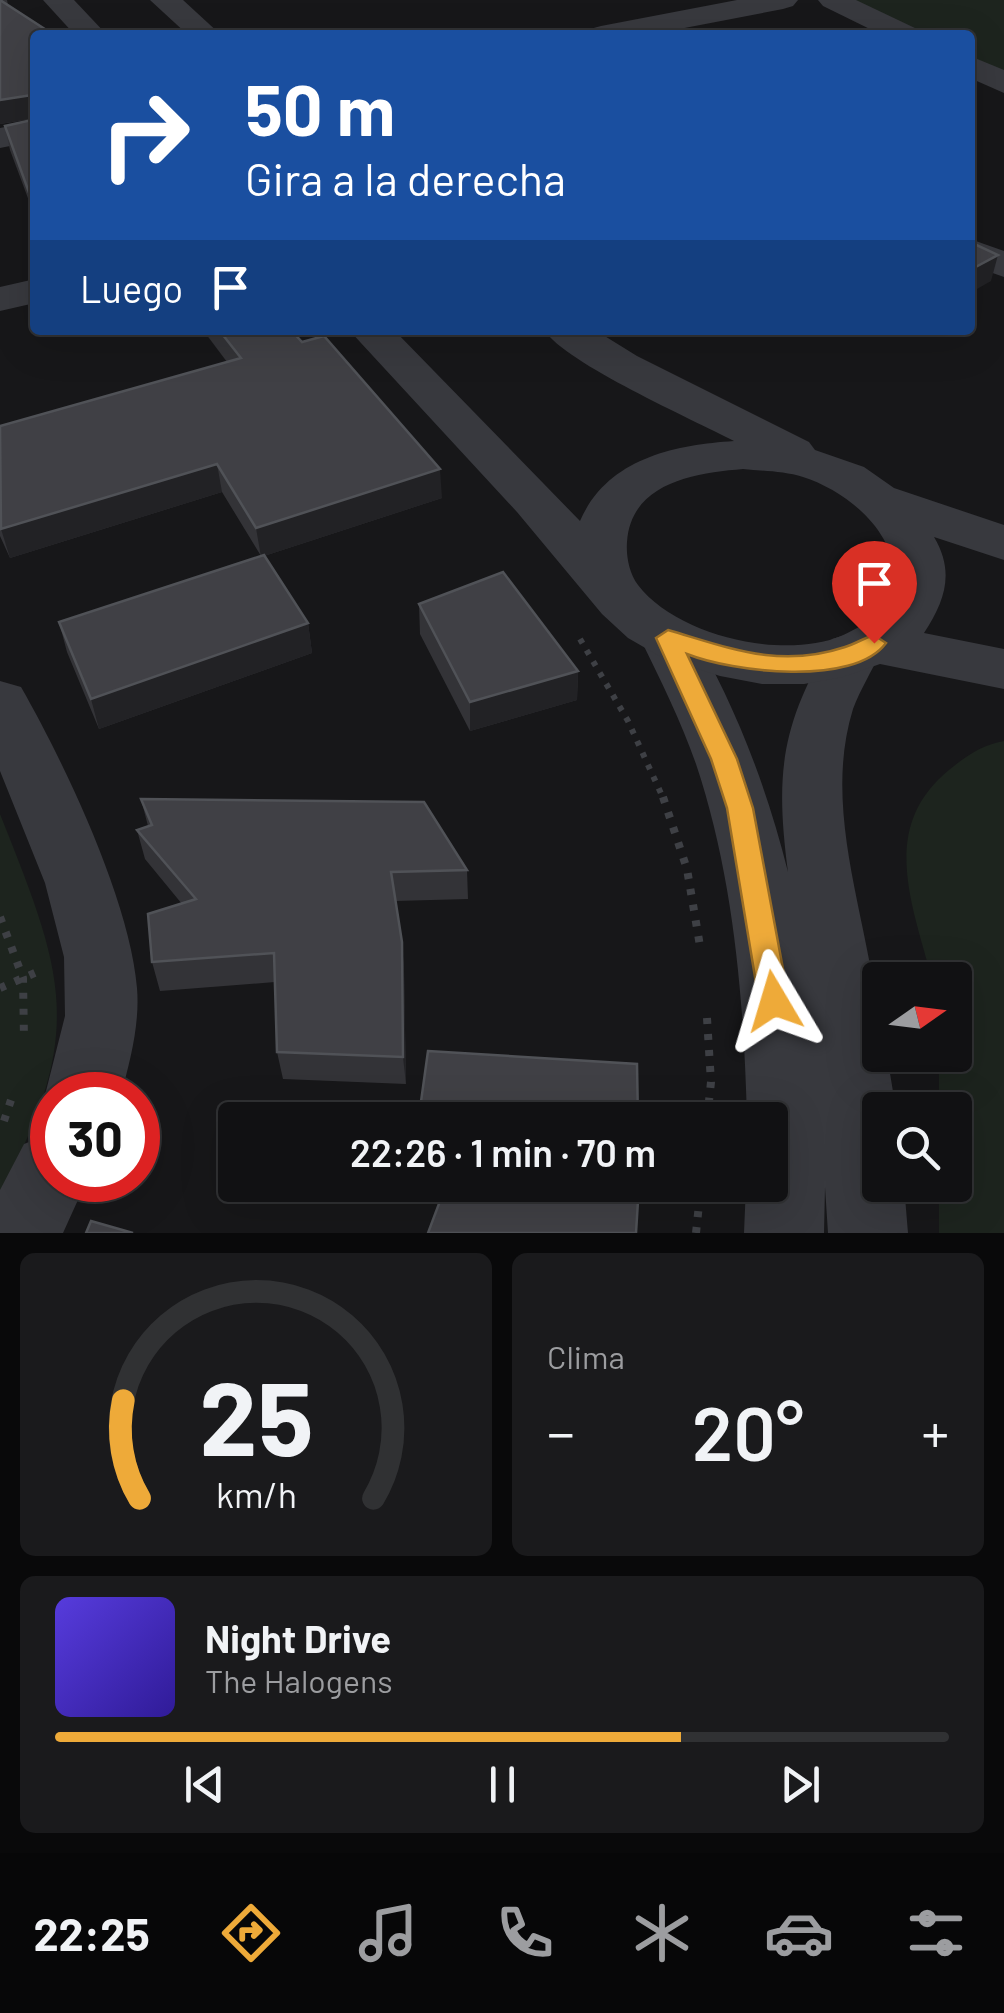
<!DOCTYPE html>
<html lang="es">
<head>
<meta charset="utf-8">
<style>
	:root { --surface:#111113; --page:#1a1a1c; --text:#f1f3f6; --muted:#9c9da0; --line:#303133; --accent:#eeaa39 }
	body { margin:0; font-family:Barlow,sans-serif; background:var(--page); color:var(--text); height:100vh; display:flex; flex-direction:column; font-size:38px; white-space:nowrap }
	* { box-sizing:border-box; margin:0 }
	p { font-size:32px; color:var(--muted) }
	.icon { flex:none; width:55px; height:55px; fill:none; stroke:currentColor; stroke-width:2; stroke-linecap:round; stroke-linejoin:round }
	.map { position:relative; height:1233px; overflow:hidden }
	.details { display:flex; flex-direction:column; gap:20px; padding:20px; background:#09090a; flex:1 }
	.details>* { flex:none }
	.top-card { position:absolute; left:30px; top:30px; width:945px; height:305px; border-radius:10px; box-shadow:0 10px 40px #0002,0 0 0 2px var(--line); background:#1a4fa0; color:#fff; overflow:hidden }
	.needle { width:65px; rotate:76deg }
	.tools { position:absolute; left:862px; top:962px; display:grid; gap:20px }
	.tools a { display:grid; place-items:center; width:110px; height:110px; border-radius:10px; background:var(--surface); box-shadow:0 10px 40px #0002,0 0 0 2px var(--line); font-size:50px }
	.speed { position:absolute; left:30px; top:1072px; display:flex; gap:20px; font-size:50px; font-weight:700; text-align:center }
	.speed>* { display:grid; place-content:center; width:130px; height:130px; border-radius:50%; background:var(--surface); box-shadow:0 10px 40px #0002,0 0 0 2px var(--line); line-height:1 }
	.speed .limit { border:15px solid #d22; background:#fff; color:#111 }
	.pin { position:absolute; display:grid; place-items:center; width:85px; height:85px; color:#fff; margin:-102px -42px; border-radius:50% 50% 50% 0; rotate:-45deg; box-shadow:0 0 10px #0007 }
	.pin .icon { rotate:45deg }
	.me { position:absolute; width:110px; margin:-55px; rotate:353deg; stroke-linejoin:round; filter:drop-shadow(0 0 8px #0008) }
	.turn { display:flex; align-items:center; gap:35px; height:210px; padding:0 50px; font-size:45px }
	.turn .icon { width:130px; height:130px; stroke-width:2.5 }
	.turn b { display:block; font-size:70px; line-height:85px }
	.then { display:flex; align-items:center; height:95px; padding:0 50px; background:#0003; gap:20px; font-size:38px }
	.big { font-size:75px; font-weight:600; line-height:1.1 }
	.details .widget { flex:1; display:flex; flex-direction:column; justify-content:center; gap:15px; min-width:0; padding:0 35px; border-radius:15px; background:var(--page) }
	.details .dial { align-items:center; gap:0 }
	.dial svg { height:260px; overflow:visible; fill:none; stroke:var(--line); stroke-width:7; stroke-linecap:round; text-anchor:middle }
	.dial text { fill:var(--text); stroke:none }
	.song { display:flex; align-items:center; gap:30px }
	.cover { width:120px; height:120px; border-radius:15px; background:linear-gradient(135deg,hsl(250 70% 55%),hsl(250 70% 35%)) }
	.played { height:10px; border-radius:5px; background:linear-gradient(90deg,var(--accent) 70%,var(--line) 70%) }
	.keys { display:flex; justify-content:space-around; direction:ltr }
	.heat { display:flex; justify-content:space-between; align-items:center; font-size:55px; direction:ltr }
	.details .tiles { flex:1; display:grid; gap:20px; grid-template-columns:1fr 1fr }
	.widget:last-child { grid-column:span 2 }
	.trip { position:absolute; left:218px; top:1102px; width:570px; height:100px; border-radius:10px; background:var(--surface); box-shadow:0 10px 40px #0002,0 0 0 2px var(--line); font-weight:600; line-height:100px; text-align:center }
	.tab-bar { display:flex; height:160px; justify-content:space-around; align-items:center; background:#070708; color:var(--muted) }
	.tab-bar .icon { width:70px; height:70px }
	.tab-bar .current { color:var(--accent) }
	.tab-bar b { font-size:45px; color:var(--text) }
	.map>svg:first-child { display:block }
	.green { fill:#1d241e }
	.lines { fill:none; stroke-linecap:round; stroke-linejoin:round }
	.path-far1 { stroke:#3e4045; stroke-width:6; stroke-dasharray:5 8; stroke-linecap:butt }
	.path { stroke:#3e4045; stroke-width:8; stroke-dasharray:6 10; stroke-linecap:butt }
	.minor { fill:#38393e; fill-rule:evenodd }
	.tertiary { fill:#38393e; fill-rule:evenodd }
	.wall { fill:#333337 }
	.shaded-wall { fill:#222225 }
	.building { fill:#404045; stroke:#505257; stroke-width:2.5 }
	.route { fill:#eeaa39; stroke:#9b6e25; stroke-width:2.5 }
</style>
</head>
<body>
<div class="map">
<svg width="1004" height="1233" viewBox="0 0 1004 1233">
	<rect width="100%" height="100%" fill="#171719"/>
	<g class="green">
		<polygon points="854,0 1004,0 1004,72 970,56 970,35 926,35"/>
		<path d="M1004,741V1233H939V1185H955V1110H939V1055H955V980H932C913,905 878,828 949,770C966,756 982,745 1004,741Z"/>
		<path d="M0,814C65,977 86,1031 0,1194Z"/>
	</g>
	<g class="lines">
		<polyline class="path-far1" points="580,639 628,721 664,800"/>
		<g class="path">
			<polyline points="663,797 687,869 700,946"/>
			<polyline points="0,917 23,978 24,1039"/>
			<polyline points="0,988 37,972"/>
			<polyline points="707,1018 711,1082 707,1120"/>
			<polyline points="4,1121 14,1091"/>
			<polyline points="696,1233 701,1185"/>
		</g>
		<g class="minor">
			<polygon points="737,0 798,0 793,6 783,9 648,35 586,35 590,29 601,26"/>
			<polygon points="818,0 856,0 917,29 921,35 882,35 823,6"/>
			<polygon points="970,56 1004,70 1004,93 970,78"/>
			<polygon points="35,121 35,141 0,148 0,128"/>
			<polygon points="970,239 1004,251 1004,277 970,265"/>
			<polygon points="35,279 35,303 0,311 0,287"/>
			<path d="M668,619L688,624C734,702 766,784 788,872C775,773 781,725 832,639L852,633L872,639L880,653C872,671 860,690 853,709C818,822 880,942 880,1055H887L896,1110H880V1185H904L908,1233H828L825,1187L824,1233H744L746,1185H770V1120H747C744,1001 734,878 696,764C681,721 660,679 640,638L648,624Z"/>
			<path d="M0,681L21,687C65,764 130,901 137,988C140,1024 130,1061 121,1095H52V1111L45,1095L65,1016L64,957L45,883L0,771Z"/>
			<polygon points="52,1133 52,1180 87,1180 63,1233 0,1233 0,1190 24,1144"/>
		</g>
		<g class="tertiary">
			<polygon points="43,0 74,0 107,35 75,35"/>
			<polygon points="150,0 183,0 221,35 188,35"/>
			<path d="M349,330H394L580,521C607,459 673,445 734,441C692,419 567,364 544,330H595L637,356L809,442L815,450L864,467L894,488L1004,525V560L934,537C955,572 945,601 924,633L1004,649V689L880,664L843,677L804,684H762L720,676L661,657L628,638L602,614L517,512ZM743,469C763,471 784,471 803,477C850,492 906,539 891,593C886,614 859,628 841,636C783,660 677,636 638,585C629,573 626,556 627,542C631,482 696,473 743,469Z"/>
		</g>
	</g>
	<g class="wall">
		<polygon points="0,0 7,0 8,5 35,35 35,217 10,150 5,126 32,119 0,124"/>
		<polygon points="203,330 291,330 442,498 264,556 308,623 312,653 99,729 67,652 59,622 261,556 222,492 10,558 0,536 0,426 227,362"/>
		<polygon points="419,604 578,671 577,700 470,731 420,634"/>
		<polygon points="141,799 467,870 468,899 395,901 402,942 404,971 406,1084 283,1079 277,1052 275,982 160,991 152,962 182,904 145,859 137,830 148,826"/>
		<polygon points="419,1116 638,1120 419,1120"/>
	</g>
	<g class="shaded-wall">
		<polygon points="32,95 35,118 0,124 0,100"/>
		<polygon points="998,255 991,281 970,293 970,270"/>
		<polygon points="217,464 222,492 10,558 1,529"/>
		<polygon points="440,469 442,498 261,557 256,528"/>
		<polygon points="308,623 312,653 99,729 91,699"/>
		<polygon points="578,671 577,700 470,731 470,702"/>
		<polygon points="402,942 404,971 406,1084 403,1057"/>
	</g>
	<g class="building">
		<polygon points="0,0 54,35 35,35 35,200 32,201 5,126 32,120 32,95 0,100"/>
		<polygon points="970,242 998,255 970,270"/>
		<polygon points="219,330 291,330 302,342 324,336 440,469 256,528 217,464 1,529 0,426 241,358"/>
		<polygon points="264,555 308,623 91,699 59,622"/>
		<polygon points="503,572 578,671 470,702 419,604"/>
		<polygon points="141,799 424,802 467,870 391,872 402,942 403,1057 277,1052 274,953 152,962 148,914 196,899 137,830 152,825"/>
		<polygon points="428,1051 637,1064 638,1120 471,1120 471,1118 419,1116"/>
		<polygon points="446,1185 639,1185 636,1233 428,1233"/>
		<polygon points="91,1221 133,1233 86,1233"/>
	</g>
	<path class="route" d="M668,630C730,648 779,669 845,647C855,644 864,638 874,635L886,643C854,687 732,672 687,654L737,759L753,808L789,1001L784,1010L774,1014L764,1010L759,1001L727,808L711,759L656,638Z"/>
</svg>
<div class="tools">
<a><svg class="needle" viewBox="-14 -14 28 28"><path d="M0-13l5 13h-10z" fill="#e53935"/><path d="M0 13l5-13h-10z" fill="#9c9da0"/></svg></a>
<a><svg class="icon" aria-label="search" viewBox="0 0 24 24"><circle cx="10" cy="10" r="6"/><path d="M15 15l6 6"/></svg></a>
</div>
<div class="speed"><div class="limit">30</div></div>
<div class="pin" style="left:874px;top:643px;background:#d93025"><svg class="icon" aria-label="arrive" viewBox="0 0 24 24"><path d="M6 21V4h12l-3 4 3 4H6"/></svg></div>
<svg class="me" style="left:774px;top:1001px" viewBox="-20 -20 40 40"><path d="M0-17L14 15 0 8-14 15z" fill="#eeaa39" stroke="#fff" stroke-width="4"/></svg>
<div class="trip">22:26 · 1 min · 70 m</div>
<div class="top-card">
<div class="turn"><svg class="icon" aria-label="right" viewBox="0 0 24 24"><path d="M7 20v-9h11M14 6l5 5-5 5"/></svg><div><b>50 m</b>Gira a la derecha</div></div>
<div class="then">Luego<svg class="icon" aria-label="arrive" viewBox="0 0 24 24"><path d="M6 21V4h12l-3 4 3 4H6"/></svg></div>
</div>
</div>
<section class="details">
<div class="tiles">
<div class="widget dial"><svg viewBox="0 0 100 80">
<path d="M14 69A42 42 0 1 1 86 69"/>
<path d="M14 69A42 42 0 0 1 9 39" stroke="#eeaa39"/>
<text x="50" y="56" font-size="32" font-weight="700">25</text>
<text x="50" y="72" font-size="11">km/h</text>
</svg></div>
<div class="widget"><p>Clima</p>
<div class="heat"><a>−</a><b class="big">20°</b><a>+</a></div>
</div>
<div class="widget">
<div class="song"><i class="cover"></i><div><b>Night Drive</b><p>The Halogens</p></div></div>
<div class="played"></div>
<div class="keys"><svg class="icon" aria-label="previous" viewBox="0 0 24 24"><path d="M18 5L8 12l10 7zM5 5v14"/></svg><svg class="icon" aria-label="pause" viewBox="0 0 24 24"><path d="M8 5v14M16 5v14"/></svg><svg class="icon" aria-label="next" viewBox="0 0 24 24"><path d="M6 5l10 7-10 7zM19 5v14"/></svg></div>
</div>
</div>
</section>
<nav class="tab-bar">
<b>22:25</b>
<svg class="icon current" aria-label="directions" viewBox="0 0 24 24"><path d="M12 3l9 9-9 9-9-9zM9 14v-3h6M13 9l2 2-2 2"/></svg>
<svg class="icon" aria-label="music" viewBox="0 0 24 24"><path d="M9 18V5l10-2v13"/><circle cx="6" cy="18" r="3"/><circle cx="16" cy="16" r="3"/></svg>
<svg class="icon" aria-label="phone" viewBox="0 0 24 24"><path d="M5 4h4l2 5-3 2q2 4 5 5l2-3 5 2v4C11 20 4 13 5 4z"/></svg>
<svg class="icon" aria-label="climate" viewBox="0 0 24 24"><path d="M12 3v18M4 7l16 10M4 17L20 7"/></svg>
<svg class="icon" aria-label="car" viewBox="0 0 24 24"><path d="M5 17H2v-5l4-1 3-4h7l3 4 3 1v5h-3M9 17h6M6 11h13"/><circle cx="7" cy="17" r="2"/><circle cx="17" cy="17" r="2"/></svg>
<svg class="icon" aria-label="filters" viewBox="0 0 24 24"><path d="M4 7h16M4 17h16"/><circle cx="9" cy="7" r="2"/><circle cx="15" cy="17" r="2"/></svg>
</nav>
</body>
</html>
